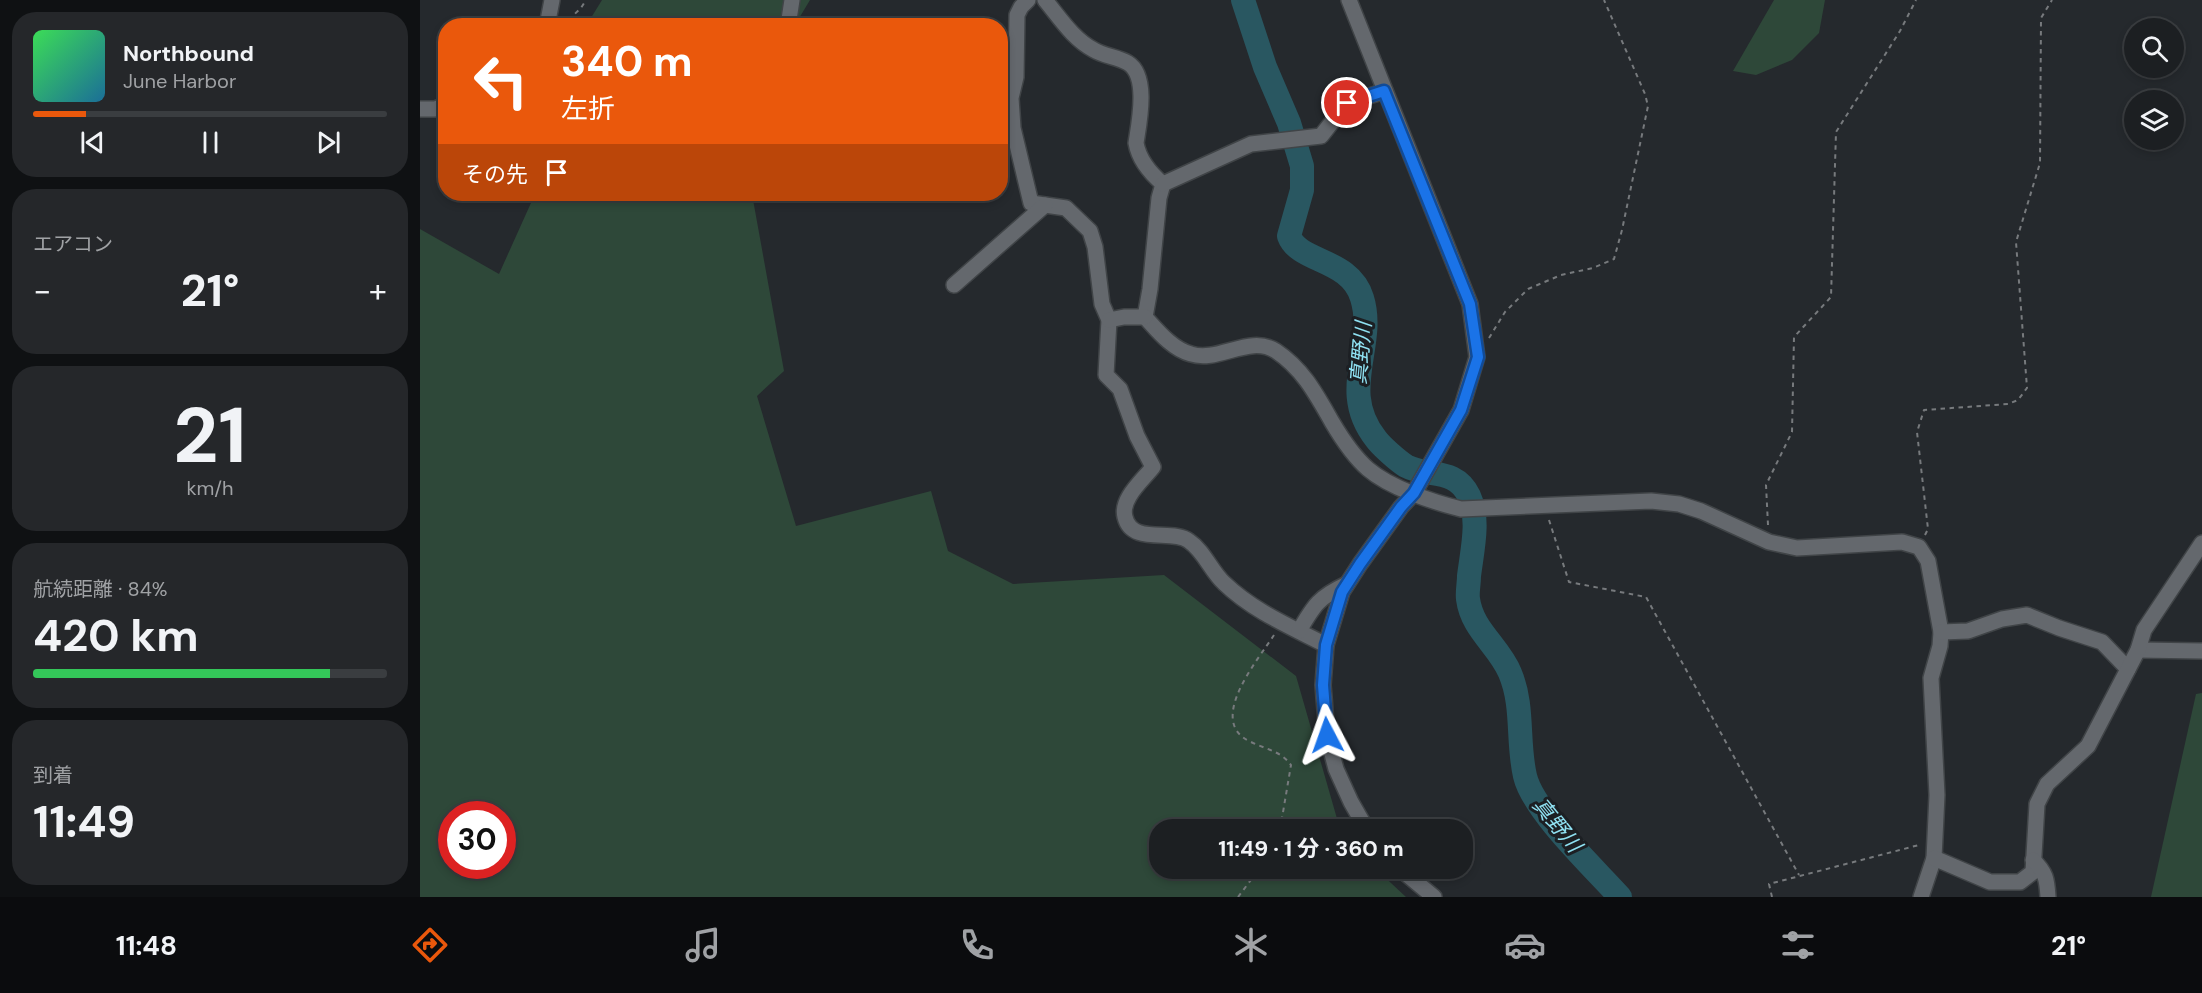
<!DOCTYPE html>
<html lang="ja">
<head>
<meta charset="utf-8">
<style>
	:root { --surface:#1c1f22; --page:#25272a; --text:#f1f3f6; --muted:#a0a2a5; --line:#3a3d40; --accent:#ea580c }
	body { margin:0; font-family:"DM Sans","Noto Sans JP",sans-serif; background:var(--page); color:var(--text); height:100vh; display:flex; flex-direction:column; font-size:22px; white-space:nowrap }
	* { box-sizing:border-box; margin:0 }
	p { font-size:20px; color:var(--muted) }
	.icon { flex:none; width:33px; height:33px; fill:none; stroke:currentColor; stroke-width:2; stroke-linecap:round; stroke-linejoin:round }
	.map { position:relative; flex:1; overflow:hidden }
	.drawer { display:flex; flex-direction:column; gap:12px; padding:12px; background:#0f1113; width:420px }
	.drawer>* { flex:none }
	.banner { position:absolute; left:18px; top:18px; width:570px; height:183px; border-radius:24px; box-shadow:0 3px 9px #0003,0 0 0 2px var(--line); background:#ea580c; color:#fff; overflow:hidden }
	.tools { position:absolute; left:1704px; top:18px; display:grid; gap:12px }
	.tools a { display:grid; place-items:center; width:60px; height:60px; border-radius:50%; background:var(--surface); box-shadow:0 3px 9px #0003,0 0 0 2px var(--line); font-size:30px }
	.speed { position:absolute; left:18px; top:801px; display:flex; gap:12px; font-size:30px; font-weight:700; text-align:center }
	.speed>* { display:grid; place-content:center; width:78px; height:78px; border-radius:50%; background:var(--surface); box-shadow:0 3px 9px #0003,0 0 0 2px var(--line); line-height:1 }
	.speed .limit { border:9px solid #d22; background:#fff; color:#111 }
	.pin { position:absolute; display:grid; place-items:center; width:51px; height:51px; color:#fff; margin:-26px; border:3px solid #fff; border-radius:50%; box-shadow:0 2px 6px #0007 }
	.me { position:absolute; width:66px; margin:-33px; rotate:356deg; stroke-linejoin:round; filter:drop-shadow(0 0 4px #0008) }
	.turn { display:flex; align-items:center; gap:21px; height:126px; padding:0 24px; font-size:27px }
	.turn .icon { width:78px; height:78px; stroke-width:2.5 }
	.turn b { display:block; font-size:42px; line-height:51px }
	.then { display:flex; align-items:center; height:57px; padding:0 24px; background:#0003; gap:12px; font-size:22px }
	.big { font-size:45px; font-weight:700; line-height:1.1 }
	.drawer .card { flex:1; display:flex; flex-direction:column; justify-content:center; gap:9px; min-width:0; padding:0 21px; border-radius:24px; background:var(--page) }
	.drawer .dial { align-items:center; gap:0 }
	.dial b { font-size:78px; line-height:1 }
	.song { display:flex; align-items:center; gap:18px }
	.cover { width:72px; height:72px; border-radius:9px; background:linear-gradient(135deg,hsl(130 70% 55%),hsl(200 70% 35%)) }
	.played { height:6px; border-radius:3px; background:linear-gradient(90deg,var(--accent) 15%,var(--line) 15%) }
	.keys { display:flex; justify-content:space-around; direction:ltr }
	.heat { display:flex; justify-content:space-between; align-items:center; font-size:33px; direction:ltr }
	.charge { height:9px; border-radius:4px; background:linear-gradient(90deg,#34c759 84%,var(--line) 0) }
	.trip { position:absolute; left:729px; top:819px; width:324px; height:60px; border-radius:24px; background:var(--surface); box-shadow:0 3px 9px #0003,0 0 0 2px var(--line); font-weight:700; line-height:60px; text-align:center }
	.menu { display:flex; height:96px; justify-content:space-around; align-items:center; background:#0b0c0e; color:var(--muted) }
	.menu .icon { width:42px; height:42px }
	.menu .on { color:var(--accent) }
	.menu b { font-size:27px; color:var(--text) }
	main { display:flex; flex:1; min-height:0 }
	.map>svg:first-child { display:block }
	.green { fill:#2e4839; fill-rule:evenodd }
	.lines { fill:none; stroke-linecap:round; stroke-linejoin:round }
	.river { stroke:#295761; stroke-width:24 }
	.street-casing { stroke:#404447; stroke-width:18 }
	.path { stroke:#777a7d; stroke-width:2; stroke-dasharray:4.5 4.5; stroke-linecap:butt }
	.street { stroke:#64686d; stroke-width:15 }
	.route-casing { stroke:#114b97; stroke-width:15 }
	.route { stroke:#1a73e8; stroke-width:10 }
	.labels { text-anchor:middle; stroke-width:6; stroke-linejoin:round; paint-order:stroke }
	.water-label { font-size:21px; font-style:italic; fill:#8fe1f2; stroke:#1c1f23 }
</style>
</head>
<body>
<main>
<section class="drawer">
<div class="card">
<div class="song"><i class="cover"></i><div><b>Northbound</b><p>June Harbor</p></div></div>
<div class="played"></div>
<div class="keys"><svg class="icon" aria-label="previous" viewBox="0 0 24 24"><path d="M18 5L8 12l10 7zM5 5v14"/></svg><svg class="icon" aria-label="pause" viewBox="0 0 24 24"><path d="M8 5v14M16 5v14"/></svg><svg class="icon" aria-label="next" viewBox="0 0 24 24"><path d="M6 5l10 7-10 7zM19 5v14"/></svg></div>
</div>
<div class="card"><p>エアコン</p>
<div class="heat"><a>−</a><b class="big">21°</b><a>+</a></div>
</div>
<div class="card dial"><b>21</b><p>km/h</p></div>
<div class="card"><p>航続距離 · 84%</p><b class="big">420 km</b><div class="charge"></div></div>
<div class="card"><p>到着</p><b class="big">11:49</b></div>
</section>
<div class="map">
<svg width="1782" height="897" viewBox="0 0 1782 897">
	<rect width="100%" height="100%" fill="#25292d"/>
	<g class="green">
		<polygon points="182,0 390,0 375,25 166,26"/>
		<polygon points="1354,0 1405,0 1399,33 1372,60 1336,75 1313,71"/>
		<path d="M115,194H332L364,371L337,396L376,526L511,491L528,551L593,584L744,575L876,676L920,829L740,830V868L956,869L986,897H0V229L79,274ZM82,814V866H32V814Z"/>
		<polygon points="1782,693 1782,897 1731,897 1776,694"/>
	</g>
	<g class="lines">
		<path class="river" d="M823,0L845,67L869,123L882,166V190L869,236C879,263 930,258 942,298C957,346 917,390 956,439C961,446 978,461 986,466C1008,478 1035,467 1049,496C1060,519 1052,551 1049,576C1049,584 1047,592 1048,599C1052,630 1079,646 1090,673C1104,706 1097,742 1105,776C1113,811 1175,869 1200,897"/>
		<defs>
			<g id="street">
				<path d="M608,0L601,7L597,15L596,77L591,98L593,128L611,203L646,208L670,231L675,247L682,304L689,320L686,375L700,389L717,436L733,467C723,480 700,499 705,517C712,546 753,528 769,541C784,551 791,571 804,583C833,611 871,627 906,645"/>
				<path d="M625,0C640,18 653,39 674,50C684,56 698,57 708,63C729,76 719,123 716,143C719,160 730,173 743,184L739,198L730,289L725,317C737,330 752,349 771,354C798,363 830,334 856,351C883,369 896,394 912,422C922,439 933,456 948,469C970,488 1013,502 1041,509L1231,501L1259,504L1281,511L1349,542L1377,548L1482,542L1499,547L1508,561L1521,632L1520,646L1511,678L1517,795L1514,858L1501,897"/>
				<polyline points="929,0 1050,304 1057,357 1041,410 994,493 981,507 940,564 922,592 906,645 903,685 907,735 916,769 931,802 947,830"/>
				<polyline points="127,26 132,0"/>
				<polyline points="368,26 372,0"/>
				<polyline points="0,109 15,109 26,105"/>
				<polyline points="743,184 831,144 901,136 927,103 965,91"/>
				<polyline points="534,285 625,205"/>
				<polyline points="689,320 704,317 725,317"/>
				<path d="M879,631C894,605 899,597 927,584"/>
				<polyline points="1521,632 1548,631 1582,619 1607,615 1639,628 1682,642 1708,669"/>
				<polyline points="1718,650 1782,651"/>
				<polyline points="1514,858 1570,882 1600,882 1613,872 1617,804 1627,784 1668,746 1718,650 1724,630 1782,543"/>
				<path d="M1613,860C1626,872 1627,880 1628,897"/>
				<polyline points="979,868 1014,897"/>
			</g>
		</defs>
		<use href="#street" class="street-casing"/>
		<g class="path">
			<polyline points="142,26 161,8 166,0"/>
			<polyline points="1069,338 1085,312 1108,289 1141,275 1173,268 1194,259 1202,230 1228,106 1225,94 1184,0"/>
			<polyline points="1129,520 1149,582 1226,597 1379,875"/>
			<polyline points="1348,525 1346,485 1372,432 1374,337 1411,297 1416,132 1480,31 1496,0"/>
			<polyline points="1505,535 1508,529 1497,432 1504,410 1588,404 1598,400 1607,388 1596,242 1620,163 1621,18 1632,0"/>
			<path d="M854,635C838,660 785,722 831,742C845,749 861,751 871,765L860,830"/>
			<polyline points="818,897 840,868"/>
			<polyline points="1352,897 1349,884 1499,845"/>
		</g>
		<use href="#street" class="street"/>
	</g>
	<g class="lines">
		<defs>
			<polyline id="route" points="907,735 903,685 906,645 922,592 940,564 981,507 994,493 1041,410 1058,357 1050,304 964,91 927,103"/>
		</defs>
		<use href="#route" class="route-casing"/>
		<use href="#route" class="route"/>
	</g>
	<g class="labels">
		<g class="water-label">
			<text transform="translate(941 353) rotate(-85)" y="7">真野川</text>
			<text transform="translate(1137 825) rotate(51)" y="7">真野川</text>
		</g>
	</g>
</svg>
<div class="tools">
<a><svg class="icon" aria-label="search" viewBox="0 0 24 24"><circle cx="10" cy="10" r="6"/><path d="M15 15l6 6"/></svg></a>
<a><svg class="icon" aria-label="layers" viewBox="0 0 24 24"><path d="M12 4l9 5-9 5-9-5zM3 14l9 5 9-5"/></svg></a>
</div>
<div class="speed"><div class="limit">30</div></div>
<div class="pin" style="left:927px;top:103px;background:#d93025"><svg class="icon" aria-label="arrive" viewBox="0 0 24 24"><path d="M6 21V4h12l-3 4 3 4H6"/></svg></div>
<svg class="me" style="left:907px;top:735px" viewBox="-20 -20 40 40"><path d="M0-17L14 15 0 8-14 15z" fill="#1a73e8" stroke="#fff" stroke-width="4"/></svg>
<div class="trip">11:49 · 1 分 · 360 m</div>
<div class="banner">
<div class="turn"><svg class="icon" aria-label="left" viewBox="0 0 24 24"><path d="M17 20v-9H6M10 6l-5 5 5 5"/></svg><div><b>340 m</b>左折</div></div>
<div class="then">その先<svg class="icon" aria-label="arrive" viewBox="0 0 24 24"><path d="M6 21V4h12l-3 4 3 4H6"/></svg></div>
</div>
</div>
</main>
<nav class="menu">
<b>11:48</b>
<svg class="icon on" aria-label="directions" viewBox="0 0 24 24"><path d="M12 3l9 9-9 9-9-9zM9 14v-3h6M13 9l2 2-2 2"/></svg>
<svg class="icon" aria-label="music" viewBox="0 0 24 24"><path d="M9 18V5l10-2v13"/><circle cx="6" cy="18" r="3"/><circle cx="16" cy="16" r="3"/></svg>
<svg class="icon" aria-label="phone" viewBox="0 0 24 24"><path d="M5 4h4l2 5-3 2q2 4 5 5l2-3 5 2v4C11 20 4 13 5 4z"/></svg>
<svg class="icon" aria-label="climate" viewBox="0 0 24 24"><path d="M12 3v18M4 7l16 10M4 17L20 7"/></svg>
<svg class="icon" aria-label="car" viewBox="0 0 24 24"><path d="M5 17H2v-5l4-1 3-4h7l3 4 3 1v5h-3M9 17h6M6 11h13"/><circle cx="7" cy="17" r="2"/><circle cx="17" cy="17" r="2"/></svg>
<svg class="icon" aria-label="filters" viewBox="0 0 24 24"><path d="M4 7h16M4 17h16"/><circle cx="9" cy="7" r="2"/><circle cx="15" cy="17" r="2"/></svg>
<b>21°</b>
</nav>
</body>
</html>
